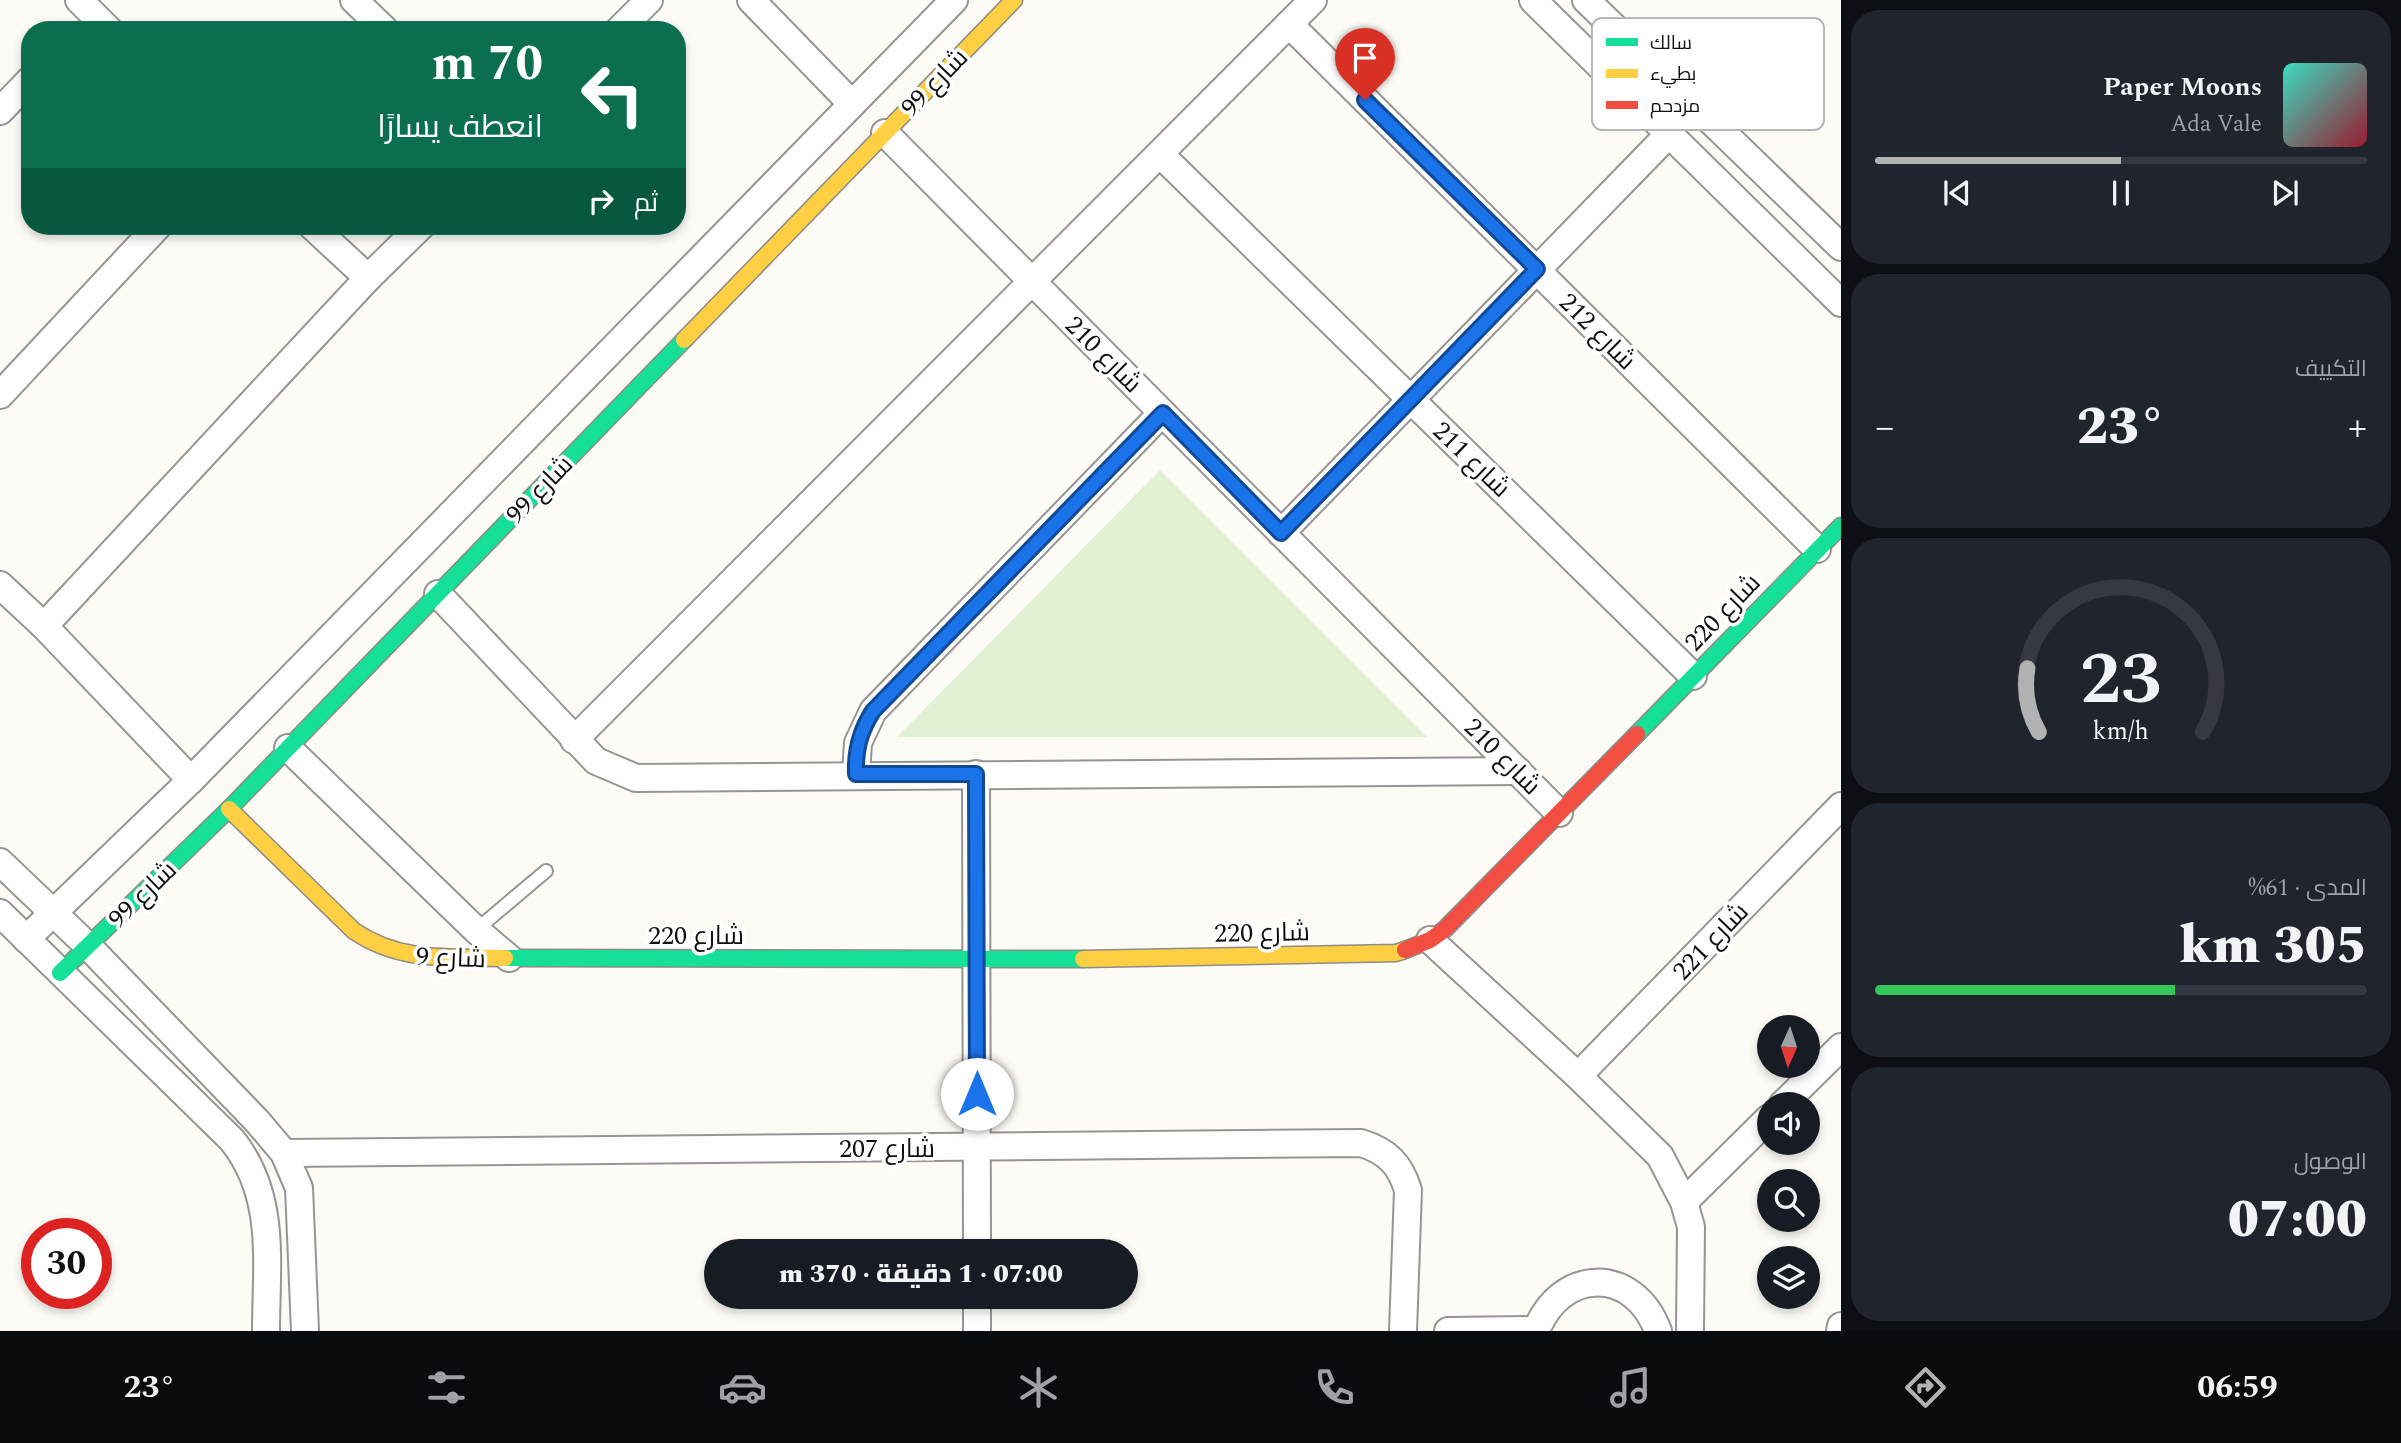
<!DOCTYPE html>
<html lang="ar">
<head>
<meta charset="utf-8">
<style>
	:root { --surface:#171b24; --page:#20242c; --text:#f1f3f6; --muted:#9ea1a6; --line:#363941; --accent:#b1b2b2 }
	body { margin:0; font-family:Spectral,Cairo,serif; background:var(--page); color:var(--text); direction:rtl; height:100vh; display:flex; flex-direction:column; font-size:26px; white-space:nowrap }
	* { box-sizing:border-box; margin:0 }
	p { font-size:23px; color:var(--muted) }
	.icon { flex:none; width:38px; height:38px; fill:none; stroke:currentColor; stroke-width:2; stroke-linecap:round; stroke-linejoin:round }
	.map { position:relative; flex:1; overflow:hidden; direction:ltr }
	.details { display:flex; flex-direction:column; gap:10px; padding:10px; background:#0d0f14; width:560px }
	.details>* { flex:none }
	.banner { position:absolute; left:21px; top:21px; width:665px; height:214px; border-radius:28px; box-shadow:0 4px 10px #0003; direction:rtl; background:#0b6e4f; color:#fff; overflow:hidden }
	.needle { width:46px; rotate:183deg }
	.controls { position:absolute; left:1757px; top:1015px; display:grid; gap:14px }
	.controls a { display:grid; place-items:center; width:63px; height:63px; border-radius:50%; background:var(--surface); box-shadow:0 4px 10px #0003; font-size:35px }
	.speed { position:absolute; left:21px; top:1218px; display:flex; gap:14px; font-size:35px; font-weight:700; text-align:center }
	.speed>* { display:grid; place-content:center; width:91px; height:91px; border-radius:50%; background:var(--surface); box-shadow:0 4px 10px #0003; line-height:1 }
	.speed .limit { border:10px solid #d22; background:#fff; color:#111 }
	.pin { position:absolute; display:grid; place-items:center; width:60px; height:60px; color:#fff; margin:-72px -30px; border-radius:50% 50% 50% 0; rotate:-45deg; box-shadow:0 0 7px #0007 }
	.pin .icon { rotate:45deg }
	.me { position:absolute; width:77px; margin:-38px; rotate:0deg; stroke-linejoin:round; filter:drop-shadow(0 0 5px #0008) }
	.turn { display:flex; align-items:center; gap:24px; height:147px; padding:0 28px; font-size:32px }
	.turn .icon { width:91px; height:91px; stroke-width:2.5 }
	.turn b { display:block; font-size:49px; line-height:60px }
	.then { display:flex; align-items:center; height:66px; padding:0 28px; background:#0003; gap:14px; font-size:26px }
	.big { font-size:52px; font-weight:800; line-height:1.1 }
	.details .tile { flex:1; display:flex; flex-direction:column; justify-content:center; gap:10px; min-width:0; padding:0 24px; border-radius:28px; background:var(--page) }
	.details .dial { align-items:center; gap:0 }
	.dial svg { height:182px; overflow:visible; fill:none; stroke:var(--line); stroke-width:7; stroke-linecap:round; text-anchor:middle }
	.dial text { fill:var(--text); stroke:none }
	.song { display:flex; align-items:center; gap:21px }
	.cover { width:84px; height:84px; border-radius:10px; background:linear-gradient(135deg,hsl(170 70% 55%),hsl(350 70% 35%)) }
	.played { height:7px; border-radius:4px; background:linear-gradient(90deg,var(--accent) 50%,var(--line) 50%) }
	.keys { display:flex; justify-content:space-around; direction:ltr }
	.heat { display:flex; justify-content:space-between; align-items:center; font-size:38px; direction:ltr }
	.charge { height:10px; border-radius:5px; background:linear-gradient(90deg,#34c759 61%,var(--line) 0) }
	.trip { position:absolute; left:704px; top:1239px; width:434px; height:70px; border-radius:35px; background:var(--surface); box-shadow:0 4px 10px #0003; font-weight:800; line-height:70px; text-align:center; direction:rtl }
	.tab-bar { display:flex; height:112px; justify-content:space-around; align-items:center; background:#090b0e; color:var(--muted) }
	.tab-bar .icon { width:49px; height:49px }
	.tab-bar .selected { color:var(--accent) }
	.tab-bar b { font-size:32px; color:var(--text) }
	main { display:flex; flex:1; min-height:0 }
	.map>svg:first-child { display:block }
	.green { fill:#e3f1d5 }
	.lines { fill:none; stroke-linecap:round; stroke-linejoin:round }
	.lane-casing { stroke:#969593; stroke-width:16 }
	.street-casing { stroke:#969593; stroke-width:30 }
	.fast-casing { stroke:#8c8c89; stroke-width:19 }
	.slow-casing { stroke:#8c8c89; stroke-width:19 }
	.jam-casing { stroke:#8c8c89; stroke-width:19 }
	.lane { stroke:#fffefe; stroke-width:12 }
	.street { stroke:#fffefe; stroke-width:26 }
	.fast { stroke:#16e098; stroke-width:16 }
	.slow { stroke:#ffcf43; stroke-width:16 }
	.jam { stroke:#f24e42; stroke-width:16 }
	.route-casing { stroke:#114b97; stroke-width:18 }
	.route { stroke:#1a73e8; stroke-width:12 }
	.labels { text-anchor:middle; stroke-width:7; stroke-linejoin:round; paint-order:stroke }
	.street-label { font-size:26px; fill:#0f0f0f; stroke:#fff }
	.key { fill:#fff; stroke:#b7b7b7; stroke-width:2 }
	.key-label { font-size:19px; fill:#0f0f0f }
</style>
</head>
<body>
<main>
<section class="details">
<div class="tile">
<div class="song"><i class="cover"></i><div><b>Paper Moons</b><p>Ada Vale</p></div></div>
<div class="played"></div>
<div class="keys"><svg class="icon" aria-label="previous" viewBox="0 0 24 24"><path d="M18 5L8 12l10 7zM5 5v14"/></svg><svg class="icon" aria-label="pause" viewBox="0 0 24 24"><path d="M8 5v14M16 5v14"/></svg><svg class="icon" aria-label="next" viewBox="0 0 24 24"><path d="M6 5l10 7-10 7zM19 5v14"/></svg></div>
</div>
<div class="tile"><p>التكييف</p>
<div class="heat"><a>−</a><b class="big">23°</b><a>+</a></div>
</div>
<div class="tile dial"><svg viewBox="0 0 100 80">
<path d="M14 69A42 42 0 1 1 86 69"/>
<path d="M14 69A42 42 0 0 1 9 41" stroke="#b1b2b2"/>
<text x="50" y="56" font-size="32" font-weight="700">23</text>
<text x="50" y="72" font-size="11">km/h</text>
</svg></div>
<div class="tile"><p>المدى · 61%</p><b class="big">305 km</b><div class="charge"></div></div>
<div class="tile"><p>الوصول</p><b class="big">07:00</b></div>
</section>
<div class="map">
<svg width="1841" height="1331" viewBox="0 0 1841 1331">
	<rect width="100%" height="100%" fill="#fcfbf5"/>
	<polygon class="green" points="1160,470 1427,737 897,737"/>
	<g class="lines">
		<defs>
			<polyline id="lane" points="476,930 546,871"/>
			<g id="street">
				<polyline points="79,0 109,30"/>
				<polyline points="354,0 385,30"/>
				<polyline points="751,0 852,104"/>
				<polyline points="1533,0 1841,303"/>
				<polyline points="1586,0 1841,247"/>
				<polyline points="1289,24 1817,549"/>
				<polyline points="619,30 649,0"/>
				<polyline points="0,111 30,80"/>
				<polyline points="885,133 1559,813"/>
				<polyline points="1160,154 1693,676"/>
				<polyline points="312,226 368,278"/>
				<polyline points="0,395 158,226"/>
				<polyline points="1281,533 1669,134"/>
				<polyline points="0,585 44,626 191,780"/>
				<polyline points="438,594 596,761 636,778 1518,771"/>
				<polyline points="44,626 368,278 421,226"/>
				<polyline points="574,740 1313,0"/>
				<polyline points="288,748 476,930 509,958"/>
				<polyline points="856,774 858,743 873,711 1162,413"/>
				<polyline points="976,774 977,1251"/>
				<polyline points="0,862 88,946 257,1121 284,1153 299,1188 305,1331"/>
				<path d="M0,913L232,1140C277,1196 266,1263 266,1331"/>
				<polyline points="26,939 191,780 954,0"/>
				<polyline points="1430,940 1578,1076 1660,1156 1684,1202 1691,1227 1690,1328"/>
				<polyline points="1578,1076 1841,806"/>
				<polyline points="1783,1104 1841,1047"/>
				<path d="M284,1153L1361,1143C1387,1151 1400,1164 1408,1190L1403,1331"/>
				<polyline points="1684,1202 1769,1118"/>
				<polyline points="977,1297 977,1331"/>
				<polyline points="1448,1331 1536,1330"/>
				<path d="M1536,1331C1561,1267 1634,1266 1658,1331"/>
				<polyline points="1840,1331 1841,1326"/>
			</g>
			<g id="fast">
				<polyline points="1637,734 1841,526"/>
				<polyline points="505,958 1083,959"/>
				<polyline points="60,973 229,809 684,340"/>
			</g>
			<g id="slow">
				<polyline points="684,340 1014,0"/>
				<path d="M229,809L354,931C401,963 451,957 505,958"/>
				<polyline points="1083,959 1396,953 1405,950"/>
			</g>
			<polyline id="jam" points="1405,950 1430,940 1444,930 1637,734"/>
		</defs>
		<use href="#lane" class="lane-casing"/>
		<use href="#street" class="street-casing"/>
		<use href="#fast" class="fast-casing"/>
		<use href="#slow" class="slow-casing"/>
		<use href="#jam" class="jam-casing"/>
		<use href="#lane" class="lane"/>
		<use href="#street" class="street"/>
		<use href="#fast" class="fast"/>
		<use href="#slow" class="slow"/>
		<use href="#jam" class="jam"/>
	</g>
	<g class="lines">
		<defs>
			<path id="route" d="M977,1094L976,774H856C855,750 860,731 873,711L1163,413L1281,533L1537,269L1365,100"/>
		</defs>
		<use href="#route" class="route-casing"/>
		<use href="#route" class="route"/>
	</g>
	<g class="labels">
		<g class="street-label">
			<text transform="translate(934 82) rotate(-46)" y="9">شارع 99</text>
			<text transform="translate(1598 331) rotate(45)" y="9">شارع 212</text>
			<text transform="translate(1104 354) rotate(45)" y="9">شارع 210</text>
			<text transform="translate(1472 459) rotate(44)" y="9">شارع 211</text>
			<text transform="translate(539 489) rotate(-46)" y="9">شارع 99</text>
			<text transform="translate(1722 612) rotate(-46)" y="9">شارع 220</text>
			<text transform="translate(1503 756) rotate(45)" y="9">شارع 210</text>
			<text transform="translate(142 894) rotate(-44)" y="9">شارع 99</text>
			<text transform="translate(1262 932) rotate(-1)" y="9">شارع 220</text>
			<text x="696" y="944">شارع 220</text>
			<text transform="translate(1710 941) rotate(-46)" y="9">شارع 221</text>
			<text transform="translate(451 957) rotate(2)" y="9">شارع 9</text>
			<text x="887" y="1157">شارع 207</text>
		</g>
	</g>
	<rect x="1592" y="18" width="232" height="112" rx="10" class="key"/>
	<rect x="1606" y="38" width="32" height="8" fill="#16e098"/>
	<rect x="1606" y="69" width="32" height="9" fill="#ffcf43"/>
	<rect x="1606" y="101" width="32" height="8" fill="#f24e42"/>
	<g class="key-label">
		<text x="1650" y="49">سالك</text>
		<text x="1650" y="80">بطيء</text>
		<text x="1650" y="112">مزدحم</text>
	</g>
</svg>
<div class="controls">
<a><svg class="needle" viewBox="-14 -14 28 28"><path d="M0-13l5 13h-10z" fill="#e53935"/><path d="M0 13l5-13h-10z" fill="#9ea1a6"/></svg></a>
<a><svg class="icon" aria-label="sound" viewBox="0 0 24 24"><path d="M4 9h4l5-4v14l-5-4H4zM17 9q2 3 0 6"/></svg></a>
<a><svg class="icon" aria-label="search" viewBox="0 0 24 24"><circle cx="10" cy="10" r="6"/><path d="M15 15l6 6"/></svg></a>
<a><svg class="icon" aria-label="layers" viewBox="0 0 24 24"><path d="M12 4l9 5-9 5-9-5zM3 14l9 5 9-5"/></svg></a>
</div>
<div class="speed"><div class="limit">30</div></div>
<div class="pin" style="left:1365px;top:100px;background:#d93025"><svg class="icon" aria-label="arrive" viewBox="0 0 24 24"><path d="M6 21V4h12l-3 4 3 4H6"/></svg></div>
<svg class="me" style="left:977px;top:1094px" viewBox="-20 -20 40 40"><circle r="19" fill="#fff"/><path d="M0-13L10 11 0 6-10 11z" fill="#1a73e8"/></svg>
<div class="trip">07:00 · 1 دقيقة · 370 m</div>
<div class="banner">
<div class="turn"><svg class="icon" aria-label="left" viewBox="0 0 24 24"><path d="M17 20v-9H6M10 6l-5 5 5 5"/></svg><div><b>70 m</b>انعطف يسارًا</div></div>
<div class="then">ثم<svg class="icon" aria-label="right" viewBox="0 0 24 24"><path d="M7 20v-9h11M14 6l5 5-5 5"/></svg></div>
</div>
</div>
</main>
<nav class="tab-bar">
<b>06:59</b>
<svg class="icon selected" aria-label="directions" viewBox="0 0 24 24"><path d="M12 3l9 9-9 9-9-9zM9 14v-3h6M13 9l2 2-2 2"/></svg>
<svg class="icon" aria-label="music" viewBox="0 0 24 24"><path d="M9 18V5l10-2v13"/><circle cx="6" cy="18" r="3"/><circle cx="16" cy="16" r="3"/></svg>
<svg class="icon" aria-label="phone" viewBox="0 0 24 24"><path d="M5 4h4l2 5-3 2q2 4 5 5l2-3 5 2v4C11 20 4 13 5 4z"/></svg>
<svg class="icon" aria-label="climate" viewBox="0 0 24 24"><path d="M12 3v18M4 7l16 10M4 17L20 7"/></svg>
<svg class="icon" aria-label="car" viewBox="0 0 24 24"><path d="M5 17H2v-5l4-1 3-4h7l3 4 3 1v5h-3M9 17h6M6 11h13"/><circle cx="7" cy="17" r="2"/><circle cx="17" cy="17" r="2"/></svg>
<svg class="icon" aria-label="filters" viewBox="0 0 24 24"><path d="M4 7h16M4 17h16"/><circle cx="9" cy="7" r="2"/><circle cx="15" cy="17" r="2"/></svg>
<b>23°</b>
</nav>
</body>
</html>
